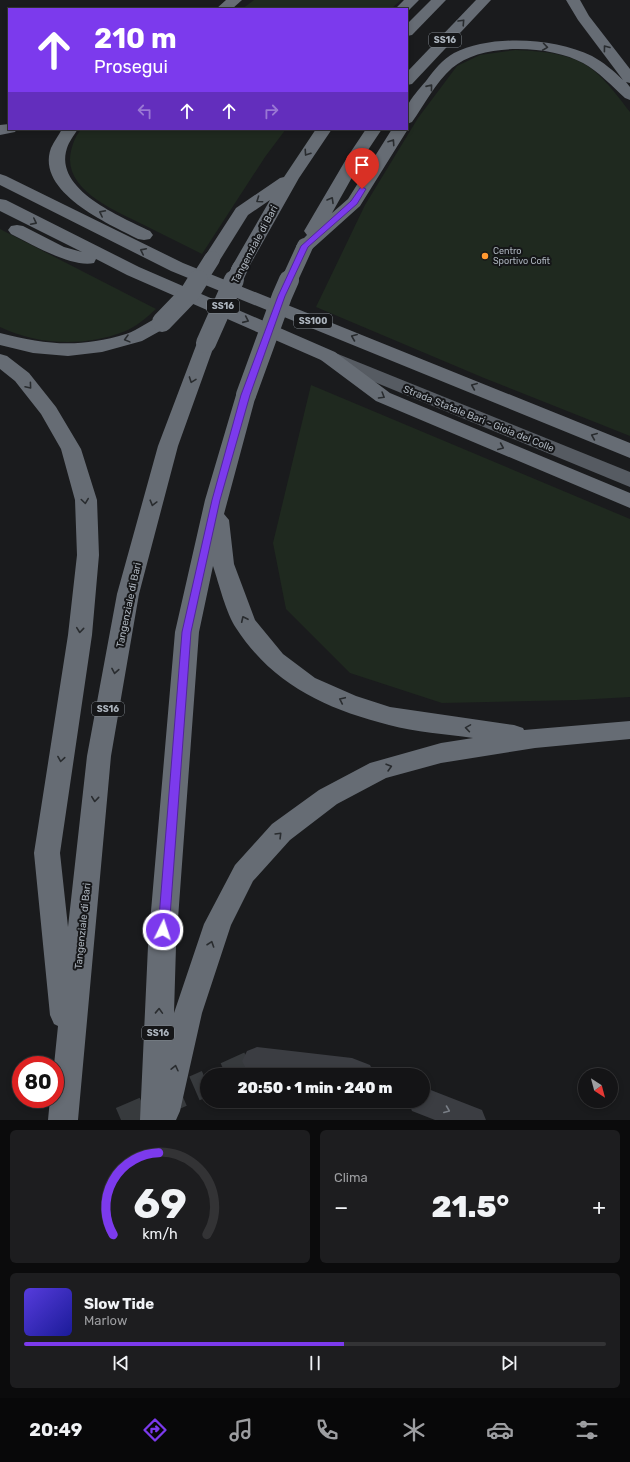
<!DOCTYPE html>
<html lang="it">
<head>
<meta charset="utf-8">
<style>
	:root { --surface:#141416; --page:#1d1d1f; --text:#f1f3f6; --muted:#9d9ea1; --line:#333335; --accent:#7c3aed }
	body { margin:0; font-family:Rubik,sans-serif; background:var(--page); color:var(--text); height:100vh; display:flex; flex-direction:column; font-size:15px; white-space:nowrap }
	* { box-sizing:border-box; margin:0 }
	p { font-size:13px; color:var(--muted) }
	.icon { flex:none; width:22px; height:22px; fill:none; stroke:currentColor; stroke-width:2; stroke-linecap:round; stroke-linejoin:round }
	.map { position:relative; height:1120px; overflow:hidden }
	.sheet { display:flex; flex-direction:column; gap:10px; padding:10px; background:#0b0b0c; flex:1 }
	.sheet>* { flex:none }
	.guide { position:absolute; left:8px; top:8px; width:400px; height:122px; border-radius:0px; box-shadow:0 2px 6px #0003,0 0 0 1px var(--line); background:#7c3aed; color:#fff; overflow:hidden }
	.needle { width:26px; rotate:144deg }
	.tools { position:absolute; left:578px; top:1068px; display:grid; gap:8px }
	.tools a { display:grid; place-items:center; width:40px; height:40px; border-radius:50%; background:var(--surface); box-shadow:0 2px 6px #0003,0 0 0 1px var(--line); font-size:20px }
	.speed { position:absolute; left:12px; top:1056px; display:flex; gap:8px; font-size:20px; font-weight:700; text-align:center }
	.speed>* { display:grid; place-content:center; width:52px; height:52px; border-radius:50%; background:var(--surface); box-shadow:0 2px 6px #0003,0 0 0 1px var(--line); line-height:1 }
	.speed .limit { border:6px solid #d22; background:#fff; color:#111 }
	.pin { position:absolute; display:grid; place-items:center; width:34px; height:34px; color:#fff; margin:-41px -17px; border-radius:50% 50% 50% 0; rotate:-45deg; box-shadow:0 0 4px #0007 }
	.pin .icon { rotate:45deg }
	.me { position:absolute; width:44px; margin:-22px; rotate:4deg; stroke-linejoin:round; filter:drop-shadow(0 0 3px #0008) }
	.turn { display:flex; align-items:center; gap:14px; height:84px; padding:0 20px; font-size:18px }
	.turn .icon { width:52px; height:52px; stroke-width:2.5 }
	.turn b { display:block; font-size:28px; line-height:34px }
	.lanes { display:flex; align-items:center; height:38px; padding:0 20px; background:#0003; justify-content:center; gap:20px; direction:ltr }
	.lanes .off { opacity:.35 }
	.big { font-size:30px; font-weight:800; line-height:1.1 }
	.sheet .card { flex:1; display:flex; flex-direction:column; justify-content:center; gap:6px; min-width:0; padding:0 14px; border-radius:6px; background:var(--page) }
	.sheet .dial { align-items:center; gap:0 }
	.dial svg { height:104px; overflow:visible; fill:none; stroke:var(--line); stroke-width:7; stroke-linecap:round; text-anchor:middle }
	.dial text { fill:var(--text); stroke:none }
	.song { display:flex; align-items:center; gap:12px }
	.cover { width:48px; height:48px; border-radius:6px; background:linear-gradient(135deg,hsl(250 70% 55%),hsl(240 70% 35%)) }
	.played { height:4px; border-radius:2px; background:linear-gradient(90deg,var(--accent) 55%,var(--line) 55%) }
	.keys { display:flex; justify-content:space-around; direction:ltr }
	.heat { display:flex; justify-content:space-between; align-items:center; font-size:22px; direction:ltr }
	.sheet .tiles { flex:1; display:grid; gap:10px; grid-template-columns:1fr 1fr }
	.card:last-child { grid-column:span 2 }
	.trip { position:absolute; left:200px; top:1068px; width:230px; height:40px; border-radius:20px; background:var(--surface); box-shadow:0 2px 6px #0003,0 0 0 1px var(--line); font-weight:800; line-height:40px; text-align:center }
	.menu { display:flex; height:64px; justify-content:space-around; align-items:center; background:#080809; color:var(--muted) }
	.menu .icon { width:28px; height:28px }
	.menu .active { color:var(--accent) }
	.menu b { font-size:18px; color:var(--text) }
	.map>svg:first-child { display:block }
	.green { fill:#1f291f }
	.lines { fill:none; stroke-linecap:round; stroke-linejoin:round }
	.minor-tunnel { stroke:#373a3d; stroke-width:26; stroke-dasharray:26 14; stroke-linecap:butt }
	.minor { fill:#3b3d42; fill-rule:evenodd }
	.major { fill:#565b62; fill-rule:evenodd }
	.highway { fill:#666c74; fill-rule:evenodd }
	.highway-bridge-far1 { stroke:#666c74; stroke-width:16 }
	.highway-bridge { stroke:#666c74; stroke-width:20 }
	.oneway { stroke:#292c2f }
	.oneway2 { stroke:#797e86 }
	.route { fill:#7c3aed; stroke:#51269a }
	.poi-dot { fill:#ff9830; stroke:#151618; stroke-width:1.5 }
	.labels { text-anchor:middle; stroke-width:4; stroke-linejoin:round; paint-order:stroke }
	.shield { fill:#151618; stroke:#7f858c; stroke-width:1 }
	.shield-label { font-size:9px; font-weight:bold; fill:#acb4bd }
	.far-poi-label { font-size:9px; fill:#acb4bd; stroke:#151618; text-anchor:start }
	.street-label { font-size:10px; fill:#acb4bd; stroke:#151618 }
</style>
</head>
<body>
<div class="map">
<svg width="630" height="1120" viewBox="0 0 630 1120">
	<rect width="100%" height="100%" fill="#1a1b1d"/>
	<g class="green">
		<polygon points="254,0 401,0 391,9 242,9"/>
		<path d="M515,50C541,51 572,53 593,70C607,81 619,98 630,112V436L484,378L316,307L365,205L418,118L457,66L480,55Z"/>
		<path d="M82,129H286L265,157L202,254C183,244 163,235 144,225C116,211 62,190 71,151C73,143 76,134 82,129Z"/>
		<path d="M0,229L156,309C146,318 136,327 123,332C84,347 37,345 0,327Z"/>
		<polygon points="311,385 630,519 630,697 577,700 442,703 350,673 286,609 273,543"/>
	</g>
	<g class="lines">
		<g class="minor-tunnel">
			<polyline points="226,1075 257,1061"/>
			<polyline points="121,1120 207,1083"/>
		</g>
		<g class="minor">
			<polygon points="257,1047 352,1058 370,1065 375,1075 257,1075 247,1071 242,1061 247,1051"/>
			<polygon points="423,1087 482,1110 486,1120 435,1120 412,1111 408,1101 423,1101"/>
		</g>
		<polygon class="major" points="328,350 630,472 630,487 321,360 318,356 321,352"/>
		<g class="highway">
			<polygon points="226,0 242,0 232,9 216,9"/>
			<polygon points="404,0 419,0 407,12 407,9 395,9"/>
			<polygon points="431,0 446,0 412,35 407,36 407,24"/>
			<polygon points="476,0 491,0 412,84 407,85 407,72"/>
			<path d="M566,0H580L589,16L630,69V83L626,82L630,87V100L625,98C612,86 599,72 583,63C550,45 482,42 452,68C435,83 425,104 412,122L407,124C407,119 406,113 407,108C408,101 421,87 426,81C434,70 442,60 454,53C492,34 555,38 592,56C603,62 614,71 623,80L578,20Z"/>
			<polygon points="9,124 9,129 17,129 15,132 0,135 0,125"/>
			<polygon points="407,128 408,129 360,206 311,250 305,251 299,250 296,246 307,235 304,231 348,156 366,129 382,129 364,156 332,213 348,199 392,129 407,129"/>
			<path d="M62,129H78C74,135 69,142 67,148C53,190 122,217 150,231L153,235L150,239L144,240L138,239C109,224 35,192 51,148C54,141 59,135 62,129Z"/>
			<polygon points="316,129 332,129 299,178 246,272 240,273 234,272 231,268 270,200 248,215 218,263 212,264 206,263 203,259 236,208 280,178 284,177"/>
			<polygon points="0,174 6,176 183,263 630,443 630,458 171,271 0,185"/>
			<path d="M0,199L6,200L139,267L335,352L390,393L630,493V508L376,401L321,360L127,275L96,259L94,263C72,268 31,244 11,234L8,230L11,226L17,225L23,226L64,247L82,252L0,211Z"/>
			<path d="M162,316L169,318L171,322L169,326L142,341L102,352L68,356L33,353L0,345V333C46,345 80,348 126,334C139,330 149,320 162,316Z"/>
			<polygon points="206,337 213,339 215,343 178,446 139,594 111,756 78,1120 48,1120 50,1099 55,1099 55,1065 54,1065 58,1026 54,1024 50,1015 34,853 68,635 77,555 75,500 61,449 41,414 15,381 0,369 0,354 7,356 29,373 56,407 81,449 97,500 99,555 92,635 60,853 68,927 87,756 117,594 158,446 197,343 199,339"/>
			<path d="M246,389L253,391L256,395L224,514L229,520L234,564L255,620L283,654L315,678L356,696L390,707L514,725L523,728L524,730L630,721V739L535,748L441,763L386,778L337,804L290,840L253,881L231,925L202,1013L180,1111L176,1120H140L148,946L175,632L205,500L236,395L239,391ZM213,566C219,584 226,613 236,628C273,685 326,709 389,725C416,732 445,734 473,738L441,743L370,763L319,790L272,824L235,865L204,924L174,1013L176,946L199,632Z"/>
		</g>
		<g class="highway-bridge-far1">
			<polyline points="198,281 212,259"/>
			<polyline points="234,281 240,268"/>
			<polyline points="289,281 305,246"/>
		</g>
		<g class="highway-bridge">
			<polyline points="162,322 190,293 198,280"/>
			<polyline points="206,343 234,280"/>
			<polyline points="246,395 282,296 289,280"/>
		</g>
	</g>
	<defs><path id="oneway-chevron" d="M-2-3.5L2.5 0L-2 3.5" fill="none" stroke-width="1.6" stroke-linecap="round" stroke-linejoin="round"/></defs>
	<g class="oneway">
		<use href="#oneway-chevron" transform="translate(462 22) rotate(-47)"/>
		<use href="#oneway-chevron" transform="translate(545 47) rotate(8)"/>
		<use href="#oneway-chevron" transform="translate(606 48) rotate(-127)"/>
		<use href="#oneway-chevron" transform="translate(430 87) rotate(-51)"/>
		<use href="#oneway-chevron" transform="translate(392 142) rotate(-56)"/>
		<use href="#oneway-chevron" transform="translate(307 153) rotate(124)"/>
		<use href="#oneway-chevron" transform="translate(259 200) rotate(145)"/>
		<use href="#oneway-chevron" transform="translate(331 200) rotate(-60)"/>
		<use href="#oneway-chevron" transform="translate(102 213) rotate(-153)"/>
		<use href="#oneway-chevron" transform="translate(34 222) rotate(27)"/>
		<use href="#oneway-chevron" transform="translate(143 251) rotate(-154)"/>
		<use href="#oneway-chevron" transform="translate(246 320) rotate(24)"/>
		<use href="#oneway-chevron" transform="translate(354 337) rotate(-158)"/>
		<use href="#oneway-chevron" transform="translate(127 339) rotate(165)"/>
		<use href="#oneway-chevron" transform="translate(192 380) rotate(110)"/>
		<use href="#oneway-chevron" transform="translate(29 386) rotate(50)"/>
		<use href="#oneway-chevron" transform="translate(474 386) rotate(-157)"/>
		<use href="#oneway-chevron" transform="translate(382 396) rotate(31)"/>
		<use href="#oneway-chevron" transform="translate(594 436) rotate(-157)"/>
		<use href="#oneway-chevron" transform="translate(501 447) rotate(23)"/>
		<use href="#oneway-chevron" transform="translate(85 501) rotate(82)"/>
		<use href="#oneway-chevron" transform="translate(153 503) rotate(105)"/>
		<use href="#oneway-chevron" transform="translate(244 619) rotate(-115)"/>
		<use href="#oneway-chevron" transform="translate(80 630) rotate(96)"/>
		<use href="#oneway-chevron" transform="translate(115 671) rotate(100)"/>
		<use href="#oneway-chevron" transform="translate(342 700) rotate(-155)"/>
		<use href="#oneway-chevron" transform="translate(468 728) rotate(-171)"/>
		<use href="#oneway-chevron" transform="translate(61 759) rotate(99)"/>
		<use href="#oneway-chevron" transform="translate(389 767) rotate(-16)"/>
		<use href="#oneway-chevron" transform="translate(95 799) rotate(96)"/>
		<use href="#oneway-chevron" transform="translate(279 835) rotate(-45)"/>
		<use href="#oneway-chevron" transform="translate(211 944) rotate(-71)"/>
		<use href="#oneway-chevron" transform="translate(159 1011) rotate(-88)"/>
		<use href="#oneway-chevron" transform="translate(175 1068) rotate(-77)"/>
	</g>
	<use class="oneway2" href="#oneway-chevron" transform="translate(447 1110) rotate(22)"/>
	<polygon class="route" points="362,187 366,189 357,204 308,247 285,296 250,395 220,500 191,632 169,930 167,934 163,935 159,934 158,930 182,632 212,500 241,395 278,296 301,246 351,201 360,188"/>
	<circle class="poi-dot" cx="485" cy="256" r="4"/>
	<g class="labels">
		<g class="shield">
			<rect x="429" y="33" width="32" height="14" rx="3"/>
			<rect x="207" y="299" width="32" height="14" rx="3"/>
			<rect x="294" y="314" width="38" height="14" rx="3"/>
			<rect x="92" y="702" width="32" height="14" rx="3"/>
			<rect x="142" y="1026" width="32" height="14" rx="3"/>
		</g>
		<g class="shield-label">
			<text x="445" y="43">SS16</text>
			<text x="223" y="309">SS16</text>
			<text x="313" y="324">SS100</text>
			<text x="108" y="712">SS16</text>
			<text x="158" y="1036">SS16</text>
		</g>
		<g class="far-poi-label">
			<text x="493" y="254">Centro<tspan x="493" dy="10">Sportivo Cofit</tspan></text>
		</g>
		<g class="street-label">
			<text transform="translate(254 244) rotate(-62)" y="4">Tangenziale di Bari</text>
			<text transform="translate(479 418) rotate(22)" y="4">Strada Statale Bari - Gioia del Colle</text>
			<text transform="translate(128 605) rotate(-78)" y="4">Tangenziale di Bari</text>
			<text transform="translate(82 926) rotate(-84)" y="4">Tangenziale di Bari</text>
		</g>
	</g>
</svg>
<div class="tools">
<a><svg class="needle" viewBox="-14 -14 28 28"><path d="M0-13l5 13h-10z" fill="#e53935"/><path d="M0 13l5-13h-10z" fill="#9d9ea1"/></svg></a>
</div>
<div class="speed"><div class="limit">80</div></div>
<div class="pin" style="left:362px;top:189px;background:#d93025"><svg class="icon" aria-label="arrive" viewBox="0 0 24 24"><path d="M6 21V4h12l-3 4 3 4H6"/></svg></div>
<svg class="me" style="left:163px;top:930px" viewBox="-20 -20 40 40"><circle r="17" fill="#7c3aed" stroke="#fff" stroke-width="3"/><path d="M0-11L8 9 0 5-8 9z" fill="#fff"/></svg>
<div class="trip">20:50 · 1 min · 240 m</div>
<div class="guide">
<div class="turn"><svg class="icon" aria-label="ahead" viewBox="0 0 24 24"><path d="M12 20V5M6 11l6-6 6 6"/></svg><div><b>210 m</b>Prosegui</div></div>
<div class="lanes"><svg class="icon off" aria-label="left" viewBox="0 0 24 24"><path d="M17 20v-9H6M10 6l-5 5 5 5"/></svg><svg class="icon" aria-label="ahead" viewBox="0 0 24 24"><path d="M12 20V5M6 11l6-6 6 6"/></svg><svg class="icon" aria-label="ahead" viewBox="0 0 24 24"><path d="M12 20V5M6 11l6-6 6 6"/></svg><svg class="icon off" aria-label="right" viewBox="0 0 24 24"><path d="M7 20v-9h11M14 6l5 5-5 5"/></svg></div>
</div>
</div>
<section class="sheet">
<div class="tiles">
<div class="card dial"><svg viewBox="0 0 100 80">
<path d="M14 69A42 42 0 1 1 86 69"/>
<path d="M14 69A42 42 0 0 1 49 6" stroke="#7c3aed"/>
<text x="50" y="56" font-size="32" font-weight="700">69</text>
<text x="50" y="72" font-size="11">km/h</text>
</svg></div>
<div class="card"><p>Clima</p>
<div class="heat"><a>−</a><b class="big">21.5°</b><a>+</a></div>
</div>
<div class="card">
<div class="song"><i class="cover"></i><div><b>Slow Tide</b><p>Marlow</p></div></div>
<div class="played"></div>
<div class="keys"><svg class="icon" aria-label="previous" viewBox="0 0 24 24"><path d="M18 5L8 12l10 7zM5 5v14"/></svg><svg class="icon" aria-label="pause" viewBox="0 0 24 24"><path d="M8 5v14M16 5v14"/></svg><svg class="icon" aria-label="next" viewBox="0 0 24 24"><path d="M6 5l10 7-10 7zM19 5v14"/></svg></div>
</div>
</div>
</section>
<nav class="menu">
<b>20:49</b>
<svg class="icon active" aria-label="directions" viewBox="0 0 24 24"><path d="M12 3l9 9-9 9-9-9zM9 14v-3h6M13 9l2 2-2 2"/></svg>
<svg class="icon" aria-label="music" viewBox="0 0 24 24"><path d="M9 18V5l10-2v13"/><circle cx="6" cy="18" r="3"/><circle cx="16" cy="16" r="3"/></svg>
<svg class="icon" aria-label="phone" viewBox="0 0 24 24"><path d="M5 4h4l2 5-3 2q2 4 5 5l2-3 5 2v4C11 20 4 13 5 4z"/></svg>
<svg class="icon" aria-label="climate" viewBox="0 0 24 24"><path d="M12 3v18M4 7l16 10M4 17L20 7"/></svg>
<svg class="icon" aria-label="car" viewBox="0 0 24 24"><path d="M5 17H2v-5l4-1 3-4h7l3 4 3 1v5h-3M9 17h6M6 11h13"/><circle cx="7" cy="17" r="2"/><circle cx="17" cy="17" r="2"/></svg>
<svg class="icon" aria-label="filters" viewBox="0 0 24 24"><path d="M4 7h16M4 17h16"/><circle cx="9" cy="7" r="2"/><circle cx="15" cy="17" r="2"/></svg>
</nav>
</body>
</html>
